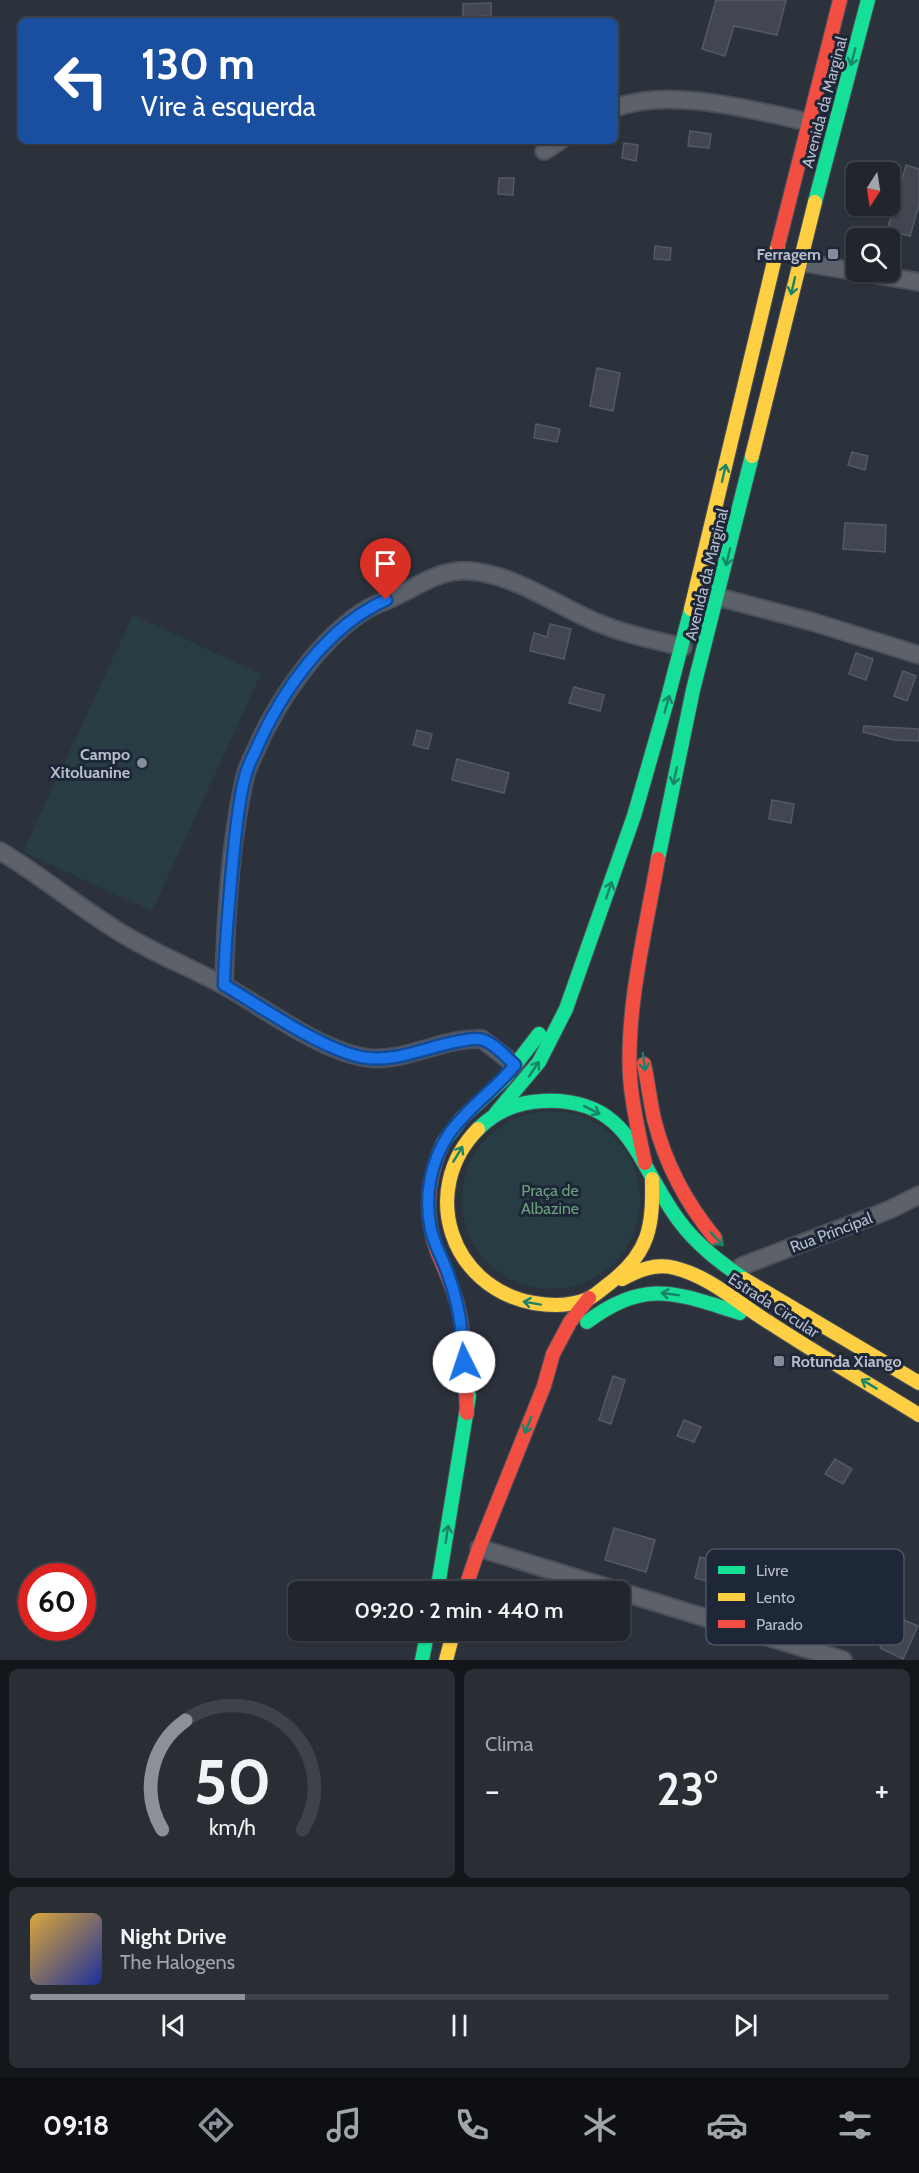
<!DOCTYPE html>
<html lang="pt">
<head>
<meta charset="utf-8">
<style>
	:root { --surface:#21262d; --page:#292e35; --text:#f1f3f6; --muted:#a2a5aa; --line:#3e4349; --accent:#8c9099 }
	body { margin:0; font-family:Cabin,sans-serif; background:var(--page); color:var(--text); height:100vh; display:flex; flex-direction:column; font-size:22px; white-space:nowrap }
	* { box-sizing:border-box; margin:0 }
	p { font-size:20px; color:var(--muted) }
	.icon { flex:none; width:33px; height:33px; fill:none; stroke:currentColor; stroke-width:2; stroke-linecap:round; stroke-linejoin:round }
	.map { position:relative; height:1660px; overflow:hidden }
	.details { display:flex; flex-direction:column; gap:9px; padding:9px; background:#121519; flex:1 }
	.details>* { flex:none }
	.top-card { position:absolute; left:18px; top:18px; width:600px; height:126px; border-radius:9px; box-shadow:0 2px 4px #0004,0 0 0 2px var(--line); background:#1a4fa0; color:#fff; overflow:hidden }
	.needle { width:39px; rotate:192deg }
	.buttons { position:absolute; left:846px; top:162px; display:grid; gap:12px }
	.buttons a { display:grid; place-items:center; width:54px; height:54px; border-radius:9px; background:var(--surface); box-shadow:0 2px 4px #0004,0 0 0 2px var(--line); font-size:30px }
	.speed { position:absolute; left:18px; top:1563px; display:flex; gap:12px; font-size:30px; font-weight:700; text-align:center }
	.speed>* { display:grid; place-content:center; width:78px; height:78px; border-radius:50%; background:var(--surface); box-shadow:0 2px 4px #0004,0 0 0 2px var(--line); line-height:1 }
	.speed .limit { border:9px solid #d22; background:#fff; color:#111 }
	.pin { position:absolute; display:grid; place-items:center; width:51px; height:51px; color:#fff; margin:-62px -26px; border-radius:50% 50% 50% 0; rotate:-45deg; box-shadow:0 0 6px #0007 }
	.pin .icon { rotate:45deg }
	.me { position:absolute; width:66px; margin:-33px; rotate:356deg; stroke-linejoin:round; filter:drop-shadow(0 0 4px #0008) }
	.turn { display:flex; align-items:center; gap:21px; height:126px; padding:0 24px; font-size:27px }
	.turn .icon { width:78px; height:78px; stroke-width:2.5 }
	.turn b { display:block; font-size:42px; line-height:51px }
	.big { font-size:45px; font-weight:600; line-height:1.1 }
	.details .card { flex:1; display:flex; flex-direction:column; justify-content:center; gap:9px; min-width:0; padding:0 21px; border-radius:9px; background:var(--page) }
	.details .dial { align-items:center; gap:0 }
	.dial svg { height:156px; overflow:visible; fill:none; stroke:var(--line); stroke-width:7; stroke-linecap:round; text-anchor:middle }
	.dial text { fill:var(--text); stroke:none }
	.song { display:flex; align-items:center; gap:18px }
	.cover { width:72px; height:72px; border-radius:9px; background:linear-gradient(135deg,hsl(40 70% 55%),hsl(230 70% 35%)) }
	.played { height:6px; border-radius:3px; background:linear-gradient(90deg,var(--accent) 25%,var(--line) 25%) }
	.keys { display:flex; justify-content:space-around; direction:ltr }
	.heat { display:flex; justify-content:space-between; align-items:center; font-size:33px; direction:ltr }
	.details .tiles { flex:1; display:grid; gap:9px; grid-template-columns:1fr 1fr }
	.card:last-child { grid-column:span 2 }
	.trip { position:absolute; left:288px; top:1581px; width:342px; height:60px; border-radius:9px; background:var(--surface); box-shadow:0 2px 4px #0004,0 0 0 2px var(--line); font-weight:600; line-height:60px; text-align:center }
	.dock { display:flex; height:96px; justify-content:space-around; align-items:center; background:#0d0f12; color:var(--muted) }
	.dock .icon { width:42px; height:42px }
	.dock .selected { color:var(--accent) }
	.dock b { font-size:27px; color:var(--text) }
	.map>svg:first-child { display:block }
	.green { fill:#283d43 }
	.building { fill:#414650; stroke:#545a63; stroke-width:1.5 }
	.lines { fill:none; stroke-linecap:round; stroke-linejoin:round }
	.street-casing { stroke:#4a4f59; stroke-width:20 }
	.fast-casing { stroke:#4a4f59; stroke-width:16 }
	.slow-casing { stroke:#4a4f59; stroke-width:16 }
	.jam-casing { stroke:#4a4f59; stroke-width:16 }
	.street { stroke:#5c616a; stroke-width:16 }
	.fast { stroke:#16e098; stroke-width:14 }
	.slow { stroke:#ffcf43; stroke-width:14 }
	.jam { stroke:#f24e42; stroke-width:14 }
	.oneway { stroke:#1a8468 }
	.route-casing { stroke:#114b97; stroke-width:15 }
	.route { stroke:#1a73e8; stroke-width:10 }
	.poi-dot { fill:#868d9a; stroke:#1e2738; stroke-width:2 }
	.labels { text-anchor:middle; stroke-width:6; stroke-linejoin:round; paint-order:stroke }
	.street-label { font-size:16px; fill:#b6becd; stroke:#1e2738 }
	.poi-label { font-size:16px; font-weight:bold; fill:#b6becd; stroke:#1e2738; text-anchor:end }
	.park-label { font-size:16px; fill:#6c9f7a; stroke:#1e2738 }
	.key { fill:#1e2738; stroke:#4c5465; stroke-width:1.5 }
	.key-label { font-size:16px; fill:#b6becd }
</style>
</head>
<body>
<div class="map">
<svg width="919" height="1660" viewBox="0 0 919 1660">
	<rect width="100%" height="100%" fill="#2c323c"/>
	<g class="green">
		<polygon points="133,615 261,674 152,911 23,852"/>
		<circle cx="551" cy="1200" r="89"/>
	</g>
	<g class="building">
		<polygon points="716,0 786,0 777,35 734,26 725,56 702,49"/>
		<polygon points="491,3 491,16 463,17 463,4"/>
		<polygon points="690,131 711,134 709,148 688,146"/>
		<polygon points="624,143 638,145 636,161 622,158"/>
		<polygon points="906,165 919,169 919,205 910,236 887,230"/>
		<polygon points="499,178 514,178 513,195 498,194"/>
		<polygon points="655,246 671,248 670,260 654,259"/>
		<polygon points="597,368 620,373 613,411 590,406"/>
		<polygon points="536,424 560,429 557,442 534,438"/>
		<polygon points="852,452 868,456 865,470 848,465"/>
		<polygon points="845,523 886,525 885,552 843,549"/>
		<polygon points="550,624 571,629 564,659 530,651 534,633 547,637"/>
		<polygon points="856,653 873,659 866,680 849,674"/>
		<polygon points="903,671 916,676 907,701 894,696"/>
		<polygon points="574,687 604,695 600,711 569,703"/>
		<polygon points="864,726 919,729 919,741 894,740 863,732"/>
		<polygon points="417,730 432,734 428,749 413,745"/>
		<polygon points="457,759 509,773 504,793 452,780"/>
		<polygon points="772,800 794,804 791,823 769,819"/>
		<polygon points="613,1376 625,1380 611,1424 599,1420"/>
		<polygon points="684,1420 701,1427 694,1442 677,1436"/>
		<polygon points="835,1459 852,1469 843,1484 825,1474"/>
		<polygon points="614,1528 655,1540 646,1572 605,1560"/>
		<polygon points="700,1557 735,1566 730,1587 695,1578"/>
		<polygon points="895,1616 918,1626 903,1659 880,1648"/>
	</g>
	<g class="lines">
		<defs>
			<g id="street">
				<path d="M615,108C670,87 752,110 808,122"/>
				<polyline points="544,151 560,141"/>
				<polyline points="799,262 919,282"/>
				<polyline points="718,597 813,622 919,655"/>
				<path d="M0,851C44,877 83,911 128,937C163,958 202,972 237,993C272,1014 321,1049 362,1057C402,1065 441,1037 482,1039L515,1065"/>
				<path d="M224,985C226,918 230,842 245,777C247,768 251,760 255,752C276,702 321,636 369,608C377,604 386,601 394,597C421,585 439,569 470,571C513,574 556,605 596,622C624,634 654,640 683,647"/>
				<polyline points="742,1266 889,1210 919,1195"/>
				<polyline points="479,1548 843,1660"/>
			</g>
			<g id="fast">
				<polyline points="815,202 868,0"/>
				<polyline points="658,859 693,690 752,456"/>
				<polyline points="496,1113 539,1062 566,1009 634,816 667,701 691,609"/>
				<path d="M478,1129C496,1111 518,1102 543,1101C632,1097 637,1166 680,1222C697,1245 721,1263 744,1279"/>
				<polyline points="443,1143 462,1118 505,1078 539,1034"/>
				<path d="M587,1322C645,1278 676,1293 740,1313"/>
				<polyline points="437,1592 469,1396"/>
				<polyline points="422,1660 428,1630"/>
			</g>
			<g id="slow">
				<polyline points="752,456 815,202"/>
				<polyline points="691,609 778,245"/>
				<path d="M478,1129C418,1190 450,1288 534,1303C551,1306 571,1306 588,1299C596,1295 603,1288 610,1283C650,1252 653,1226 652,1179"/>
				<path d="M622,1279C639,1270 655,1263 675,1268C711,1277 739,1304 770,1323C819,1355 869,1384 919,1415"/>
				<polyline points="744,1279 919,1383"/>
				<polyline points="446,1660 454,1630"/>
			</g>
			<g id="jam">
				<polyline points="778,245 840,0"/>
				<path d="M644,1064C648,1082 650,1101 654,1119C665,1163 686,1203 715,1238"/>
				<path d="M443,1143C427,1178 424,1215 437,1251C445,1271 455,1290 459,1312C466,1345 465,1379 467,1413"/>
				<path d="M645,1163C639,1135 632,1106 630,1077C626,1006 646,929 658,859"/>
				<polyline points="464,1592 479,1548 544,1386 553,1354 570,1322 589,1298"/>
			</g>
		</defs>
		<use href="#street" class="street-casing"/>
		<use href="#fast" class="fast-casing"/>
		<use href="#slow" class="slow-casing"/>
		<use href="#jam" class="jam-casing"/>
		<use href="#street" class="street"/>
		<use href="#fast" class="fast"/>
		<use href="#slow" class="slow"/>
		<use href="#jam" class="jam"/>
	</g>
	<defs><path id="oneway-shaft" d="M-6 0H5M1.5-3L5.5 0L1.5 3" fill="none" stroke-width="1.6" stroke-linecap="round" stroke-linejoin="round" transform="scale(1.5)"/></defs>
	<g class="oneway">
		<use href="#oneway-shaft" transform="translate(853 57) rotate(105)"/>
		<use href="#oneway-shaft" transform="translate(793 286) rotate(103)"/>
		<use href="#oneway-shaft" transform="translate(724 473) rotate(-77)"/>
		<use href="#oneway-shaft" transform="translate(728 557) rotate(104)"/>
		<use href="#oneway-shaft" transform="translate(667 704) rotate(-74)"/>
		<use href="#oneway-shaft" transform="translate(675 776) rotate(102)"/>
		<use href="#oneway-shaft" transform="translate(609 890) rotate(-71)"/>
		<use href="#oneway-shaft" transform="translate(644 1062) rotate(82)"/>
		<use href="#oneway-shaft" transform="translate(534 1069) rotate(-56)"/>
		<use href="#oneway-shaft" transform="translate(592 1110) rotate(27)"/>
		<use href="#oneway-shaft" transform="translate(458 1154) rotate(-59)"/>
		<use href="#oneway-shaft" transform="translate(717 1239) rotate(47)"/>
		<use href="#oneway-shaft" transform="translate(670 1294) rotate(-172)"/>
		<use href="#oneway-shaft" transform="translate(532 1303) rotate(-170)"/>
		<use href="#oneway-shaft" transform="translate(869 1384) rotate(-149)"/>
		<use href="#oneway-shaft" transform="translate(528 1425) rotate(112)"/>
		<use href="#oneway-shaft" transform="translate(447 1534) rotate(-81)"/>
	</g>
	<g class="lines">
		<defs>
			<path id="route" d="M386,600C327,626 280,693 255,752C251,760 247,768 245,777C238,803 236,831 233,858C229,900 225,942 224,985C262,1007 319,1048 361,1057C393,1064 429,1046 460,1041C467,1040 476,1037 483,1040C494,1043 506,1057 515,1065C495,1090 467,1108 449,1134C430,1162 424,1198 431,1230C435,1247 444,1261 449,1277C459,1305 463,1333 464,1362"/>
		</defs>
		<use href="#route" class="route-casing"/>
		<use href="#route" class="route"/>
	</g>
	<g class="poi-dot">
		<rect x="827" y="248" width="12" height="12" rx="3"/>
		<circle cx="142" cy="763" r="6"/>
		<rect x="773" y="1355" width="12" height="12" rx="3"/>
	</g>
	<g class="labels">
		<g class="street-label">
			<text transform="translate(824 102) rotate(-75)" y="6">Avenida da Marginal</text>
			<text transform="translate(706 574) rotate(-76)" y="6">Avenida da Marginal</text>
			<text transform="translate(831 1232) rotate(-21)" y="6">Rua Principal</text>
			<text transform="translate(774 1305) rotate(33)" y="6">Estrada Circular</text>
		</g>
		<g class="poi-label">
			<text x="821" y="260">Ferragem</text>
			<text x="130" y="760">Campo<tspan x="130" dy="18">Xitoluanine</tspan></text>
			<text x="791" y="1367" text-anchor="start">Rotunda Xiango</text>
		</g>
		<g class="park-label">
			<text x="550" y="1196">Praça de<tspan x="550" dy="18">Albazine</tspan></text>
		</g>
	</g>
	<rect x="706" y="1549" width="198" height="96" rx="9" class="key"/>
	<rect x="718" y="1566" width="27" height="8" fill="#16e098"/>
	<rect x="718" y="1593" width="27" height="8" fill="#ffcf43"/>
	<rect x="718" y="1620" width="27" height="8" fill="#f24e42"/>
	<g class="key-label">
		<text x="756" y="1576">Livre</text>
		<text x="756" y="1603">Lento</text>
		<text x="756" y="1630">Parado</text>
	</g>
</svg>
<div class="buttons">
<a><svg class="needle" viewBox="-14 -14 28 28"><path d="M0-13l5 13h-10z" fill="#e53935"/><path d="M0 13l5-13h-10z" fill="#a2a5aa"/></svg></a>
<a><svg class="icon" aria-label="search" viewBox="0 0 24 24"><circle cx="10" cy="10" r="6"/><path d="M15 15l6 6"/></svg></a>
</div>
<div class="speed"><div class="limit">60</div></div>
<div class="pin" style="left:386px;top:600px;background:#d93025"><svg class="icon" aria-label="arrive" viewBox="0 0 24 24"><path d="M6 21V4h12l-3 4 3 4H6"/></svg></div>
<svg class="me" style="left:464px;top:1362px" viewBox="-20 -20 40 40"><circle r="19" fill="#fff"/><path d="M0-13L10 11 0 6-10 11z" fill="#1a73e8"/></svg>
<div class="trip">09:20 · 2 min · 440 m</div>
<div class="top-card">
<div class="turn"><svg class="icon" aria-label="left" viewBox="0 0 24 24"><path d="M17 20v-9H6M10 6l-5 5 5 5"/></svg><div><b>130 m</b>Vire à esquerda</div></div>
</div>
</div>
<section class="details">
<div class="tiles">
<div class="card dial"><svg viewBox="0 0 100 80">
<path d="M14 69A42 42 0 1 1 86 69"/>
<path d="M14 69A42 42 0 0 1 26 13" stroke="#8c9099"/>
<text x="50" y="56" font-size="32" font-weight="700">50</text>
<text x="50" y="72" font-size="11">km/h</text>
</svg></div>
<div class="card"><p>Clima</p>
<div class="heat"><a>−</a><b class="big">23°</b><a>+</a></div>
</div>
<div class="card">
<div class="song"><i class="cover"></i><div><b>Night Drive</b><p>The Halogens</p></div></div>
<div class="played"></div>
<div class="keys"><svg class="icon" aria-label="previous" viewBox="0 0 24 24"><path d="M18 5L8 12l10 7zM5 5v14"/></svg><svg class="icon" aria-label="pause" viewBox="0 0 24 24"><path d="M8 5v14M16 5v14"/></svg><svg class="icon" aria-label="next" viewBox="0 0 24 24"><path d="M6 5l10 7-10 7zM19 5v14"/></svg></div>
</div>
</div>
</section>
<nav class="dock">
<b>09:18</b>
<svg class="icon selected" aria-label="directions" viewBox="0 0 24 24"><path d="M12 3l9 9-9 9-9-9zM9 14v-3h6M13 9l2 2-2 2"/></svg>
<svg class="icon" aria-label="music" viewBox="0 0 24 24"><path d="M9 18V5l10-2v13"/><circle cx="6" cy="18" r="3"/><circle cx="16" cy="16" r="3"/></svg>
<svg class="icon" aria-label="phone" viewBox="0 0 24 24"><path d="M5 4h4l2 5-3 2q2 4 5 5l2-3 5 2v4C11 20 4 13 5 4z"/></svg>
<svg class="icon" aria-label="climate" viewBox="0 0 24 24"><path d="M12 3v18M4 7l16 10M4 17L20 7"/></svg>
<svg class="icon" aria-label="car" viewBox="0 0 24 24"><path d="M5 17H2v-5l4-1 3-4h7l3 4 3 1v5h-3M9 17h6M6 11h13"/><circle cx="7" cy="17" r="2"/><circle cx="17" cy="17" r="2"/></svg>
<svg class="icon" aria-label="filters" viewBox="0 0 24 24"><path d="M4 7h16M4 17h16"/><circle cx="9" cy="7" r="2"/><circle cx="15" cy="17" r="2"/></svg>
</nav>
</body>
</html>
